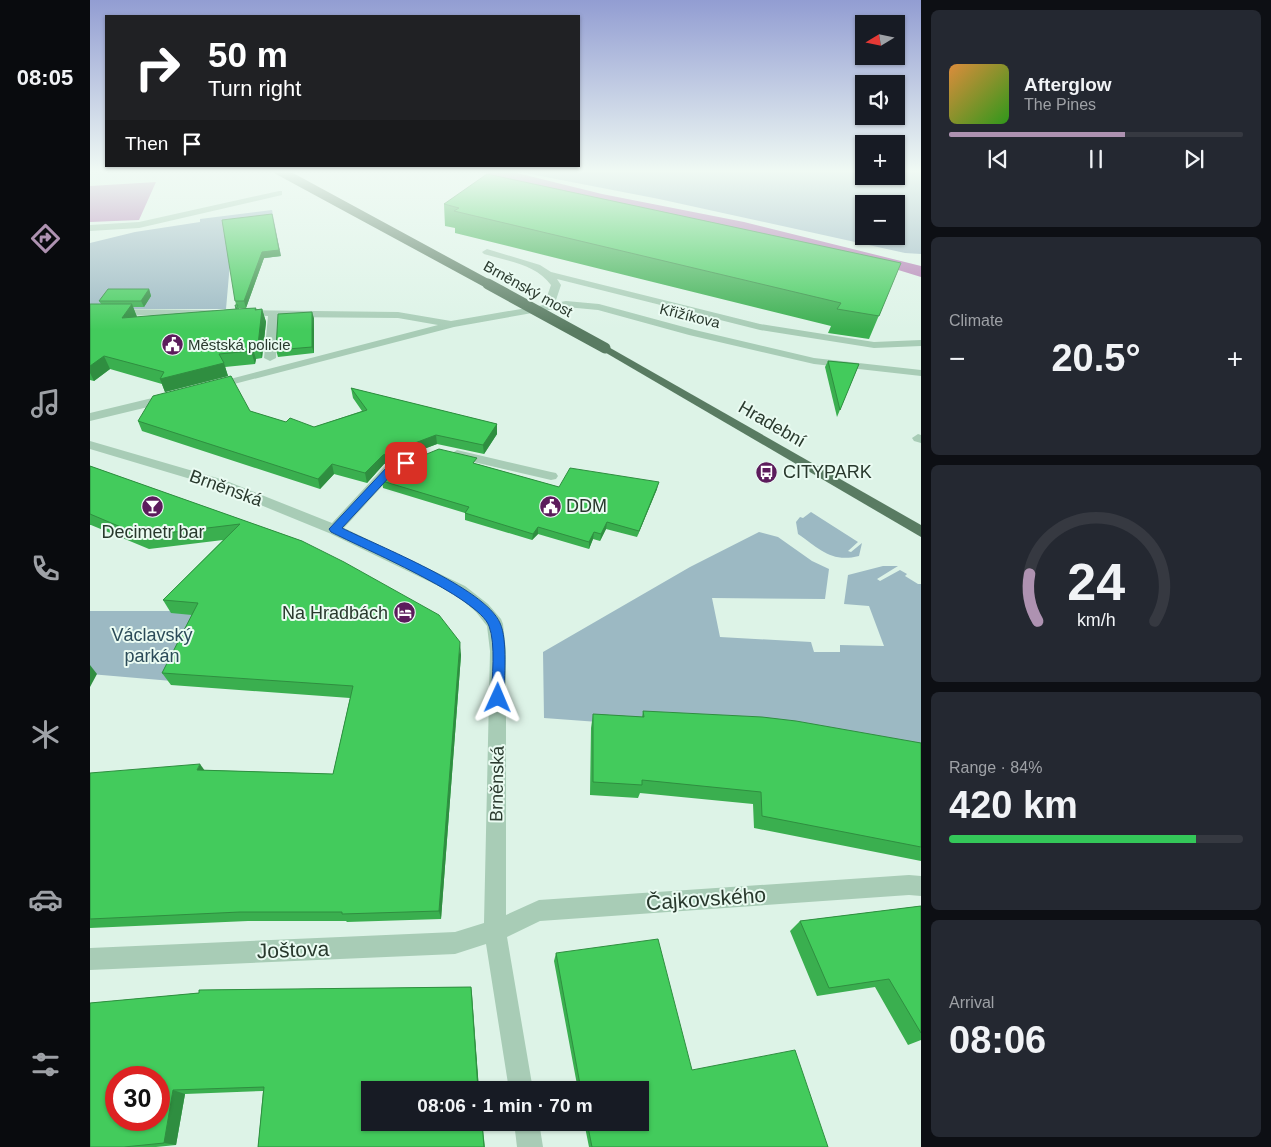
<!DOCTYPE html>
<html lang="en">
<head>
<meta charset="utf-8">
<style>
	:root { --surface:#171b24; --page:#242831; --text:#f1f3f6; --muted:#9ea1a6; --line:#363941; --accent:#ae92b1 }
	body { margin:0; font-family:Arial,sans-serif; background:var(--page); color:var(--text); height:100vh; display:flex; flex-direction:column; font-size:19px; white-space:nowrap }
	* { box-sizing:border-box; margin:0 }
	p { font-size:16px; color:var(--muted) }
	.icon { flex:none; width:28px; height:28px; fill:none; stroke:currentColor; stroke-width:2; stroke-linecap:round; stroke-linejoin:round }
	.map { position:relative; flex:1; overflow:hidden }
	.sheet { display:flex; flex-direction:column; gap:10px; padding:10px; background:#0d0f14; width:350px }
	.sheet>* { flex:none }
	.hud { position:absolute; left:15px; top:15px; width:475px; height:152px; border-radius:0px; box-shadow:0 1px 4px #0004; background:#202124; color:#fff; overflow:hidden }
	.needle { width:32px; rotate:260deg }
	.fabs { position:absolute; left:765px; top:15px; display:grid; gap:10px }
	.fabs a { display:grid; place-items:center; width:50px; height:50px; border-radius:0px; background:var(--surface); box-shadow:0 1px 4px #0004; font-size:25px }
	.speed { position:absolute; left:15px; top:1066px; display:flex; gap:10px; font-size:25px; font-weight:700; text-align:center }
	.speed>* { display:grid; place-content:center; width:65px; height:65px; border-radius:50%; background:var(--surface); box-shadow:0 1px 4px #0004; line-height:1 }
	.speed .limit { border:8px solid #d22; background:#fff; color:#111 }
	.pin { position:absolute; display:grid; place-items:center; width:42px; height:42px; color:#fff; margin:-21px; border-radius:10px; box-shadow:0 2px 8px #0006 }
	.me { position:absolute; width:55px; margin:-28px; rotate:1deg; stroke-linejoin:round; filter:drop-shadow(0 0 4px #0008) }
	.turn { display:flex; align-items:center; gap:18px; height:105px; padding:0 20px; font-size:22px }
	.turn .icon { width:65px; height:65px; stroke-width:2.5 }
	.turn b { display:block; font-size:35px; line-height:42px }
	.then { display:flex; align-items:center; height:48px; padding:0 20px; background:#0003; gap:10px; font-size:19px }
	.big { font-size:38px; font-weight:800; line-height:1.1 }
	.sheet .tile { flex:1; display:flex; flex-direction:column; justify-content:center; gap:8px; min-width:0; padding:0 18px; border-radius:8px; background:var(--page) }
	.sheet .dial { align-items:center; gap:0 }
	.dial svg { height:130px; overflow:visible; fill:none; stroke:var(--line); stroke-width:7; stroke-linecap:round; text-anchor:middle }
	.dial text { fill:var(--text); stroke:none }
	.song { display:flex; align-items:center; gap:15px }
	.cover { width:60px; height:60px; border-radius:8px; background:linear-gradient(135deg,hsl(30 70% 55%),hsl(110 70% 35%)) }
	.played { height:5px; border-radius:2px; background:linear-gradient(90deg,var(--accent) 60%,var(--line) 60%) }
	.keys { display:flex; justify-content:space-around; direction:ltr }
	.heat { display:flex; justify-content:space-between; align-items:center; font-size:28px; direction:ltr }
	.charge { height:8px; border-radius:4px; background:linear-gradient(90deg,#34c759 84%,var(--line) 0) }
	.trip { position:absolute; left:271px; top:1081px; width:288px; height:50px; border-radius:0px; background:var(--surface); box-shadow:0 1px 4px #0004; font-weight:800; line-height:50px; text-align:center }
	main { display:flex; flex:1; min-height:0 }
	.menu { display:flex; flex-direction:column; width:90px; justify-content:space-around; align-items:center; background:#090b0e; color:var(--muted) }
	.menu .icon { width:35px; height:35px }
	.menu .active { color:var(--accent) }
	.menu b { font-size:22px; color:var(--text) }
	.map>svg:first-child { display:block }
	.green { fill:#9cb9c3; fill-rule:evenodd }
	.water { fill:#b17ab2 }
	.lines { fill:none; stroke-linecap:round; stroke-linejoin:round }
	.minor { fill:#a8ccb6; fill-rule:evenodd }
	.major { fill:#597b62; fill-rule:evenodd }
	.major-bridge-far1 { stroke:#597b62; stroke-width:9 }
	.major-bridge { stroke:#597b62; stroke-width:11 }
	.wall { fill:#3aaf4f; fill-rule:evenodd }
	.shaded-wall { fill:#2f8e40 }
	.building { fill:#43cb5c; stroke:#2f8e40; fill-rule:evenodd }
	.route { fill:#1a73e8; stroke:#114b97 }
	.labels { text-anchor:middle; stroke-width:4; stroke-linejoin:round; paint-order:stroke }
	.far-street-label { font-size:15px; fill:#29392d; stroke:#eafbf2 }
	.far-poi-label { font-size:15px; fill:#29392d; stroke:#eafbf2; text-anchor:start }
	.street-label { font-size:18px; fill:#29392d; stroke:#eafbf2 }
	.poi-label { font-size:18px; fill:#29392d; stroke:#eafbf2; text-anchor:start }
	.park-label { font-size:18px; fill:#2b4b58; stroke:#eafbf2 }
	.near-street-label { font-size:21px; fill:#29392d; stroke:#eafbf2 }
</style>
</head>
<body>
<main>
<nav class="menu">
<b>08:05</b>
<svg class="icon active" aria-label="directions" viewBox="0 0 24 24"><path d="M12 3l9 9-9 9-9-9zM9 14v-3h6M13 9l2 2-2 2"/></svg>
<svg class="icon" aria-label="music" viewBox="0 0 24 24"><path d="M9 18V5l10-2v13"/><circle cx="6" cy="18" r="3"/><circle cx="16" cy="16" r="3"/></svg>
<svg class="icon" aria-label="phone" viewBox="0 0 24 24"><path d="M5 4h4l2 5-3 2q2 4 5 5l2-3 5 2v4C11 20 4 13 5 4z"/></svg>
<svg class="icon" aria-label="climate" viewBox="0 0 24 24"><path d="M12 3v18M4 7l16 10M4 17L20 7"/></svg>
<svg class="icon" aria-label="car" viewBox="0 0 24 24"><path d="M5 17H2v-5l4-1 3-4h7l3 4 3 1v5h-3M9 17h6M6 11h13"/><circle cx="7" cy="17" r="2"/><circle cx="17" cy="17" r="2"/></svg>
<svg class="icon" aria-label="filters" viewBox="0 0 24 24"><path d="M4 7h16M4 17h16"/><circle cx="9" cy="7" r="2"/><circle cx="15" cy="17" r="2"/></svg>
</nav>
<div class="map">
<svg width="831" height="1147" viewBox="0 0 831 1147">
	<rect width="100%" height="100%" fill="#ddf3e7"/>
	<g class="green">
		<path d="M437,170H774V176H806V170H831V254L815,253L569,199L435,173ZM774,204H806V236H774Z"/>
		<polygon points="182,210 191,256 140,263 136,309 0,309 0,243 45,232 110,222 110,219"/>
		<path d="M721,512L768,542L758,551L761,552L772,543L769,556C741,563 730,549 708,534L706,522L710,517L713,518Z"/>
		<polygon points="669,532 688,537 722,561 739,569 735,599 622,598 630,637 721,642 724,652 750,652 750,645 794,646 779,606 754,604 758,575 793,566 808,566 787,579 790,581 810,570 817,574 815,576 828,584 831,584 831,759 549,725 454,718 453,652 600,567"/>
		<polygon points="0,611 83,611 112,616 82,681 0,674"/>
	</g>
	<g class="water">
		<polygon points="385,170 415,170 512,194 654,222 831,266 831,277 763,256 433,184"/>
		<polygon points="66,182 49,220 0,222 0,186"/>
	</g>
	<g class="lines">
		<g class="minor">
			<polygon points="189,191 192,191 192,195 49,228 0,231 0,225 49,222"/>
			<path d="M397,249L450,265L461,272L670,324L784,342L831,340V346L784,348L670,330L467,279L471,285L465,303L476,301L509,304L605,330L724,358L831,370V376L724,364L599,335L508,310L476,307L364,327L125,389L119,386L121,384L348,325L308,318L188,317L186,358L180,361L174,358L178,316L149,315L148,313L149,311L153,310L308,312L361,321L454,305L461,285C446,264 417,261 394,254L392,252Z"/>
			<polygon points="0,309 123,310 128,313 123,316 0,315"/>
			<polygon points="79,394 83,395 85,398 83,401 0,421 0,413"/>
			<polygon points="828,434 831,435 831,443 824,441 822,438"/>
			<polygon points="0,441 134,480 242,523 295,466 322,457 327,458 328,461 327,464 305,472 254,528 375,586 398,604 411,619 413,624 416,651 416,915 449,900 819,875 831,876 831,896 819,895 450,921 417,937 443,1090 419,1090 396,944 365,954 0,970 0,948 365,932 394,923 400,651 397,626 386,612 365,594 239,533 124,486 0,449"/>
			<polygon points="367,450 461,472 466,473 468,476 466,479 461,480 362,457 361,454"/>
			<polygon points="424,1122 449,1122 453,1147 427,1147"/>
		</g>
		<polygon class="major" points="515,345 831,525 831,537 511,350 510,348 511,346"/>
		<polyline class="major-bridge-far1" points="188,170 400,285"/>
		<polyline class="major-bridge" points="398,284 515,348"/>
	</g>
	<g class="wall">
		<polygon points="354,204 811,263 779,339 738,333 741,326 365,233 365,228 355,226"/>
		<polygon points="132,220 191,256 174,258 156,308 149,308 149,309 166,308 166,309 172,309 176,322 172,358 166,359 165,364 135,367 138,376 75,392 72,384 20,369 4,381 0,380 0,304 11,304 9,301 59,289 61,296 54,307 43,307 47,317 146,309 146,305"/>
		<polygon points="224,318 224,353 188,357 186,350"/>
		<polygon points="738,361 769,364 747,417 735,367"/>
		<polygon points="261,388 407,424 407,434 394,454 347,444 294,464 277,483 244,474 230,489 52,431 48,421 160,411 196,422 224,427 272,411 263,398"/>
		<polygon points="387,464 469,487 567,489 547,537 516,529 510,541 503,539 499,549 448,534 442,540 375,520 375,513 293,488 292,481"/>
		<polygon points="0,466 212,541 371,655 351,919 257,922 256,921 158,921 0,928 0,773 114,770 243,774 260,698 81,685 72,673 102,615 81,613 73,600 133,540 59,549 1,525 0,525"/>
		<polygon points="553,711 831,743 831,861 664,828 663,804 550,793 548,798 500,795 501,728 503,714 552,717"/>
		<polygon points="831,906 831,1040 818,1045 785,987 727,996 700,931 710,921"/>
		<polygon points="466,953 602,1070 738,1147 499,1147 494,1122 550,1122 550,1090 488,1090 464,961"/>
		<path d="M381,987L389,1090H280V1122H392L395,1147H168L173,1091L95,1094L86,1145L66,1147H0V1003L109,993V990ZM26,1078H69V1120H26Z"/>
	</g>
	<g class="shaded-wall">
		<polygon points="182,214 191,256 174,258 156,308 154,301"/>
		<polygon points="59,289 61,296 54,307 51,301"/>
		<polygon points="42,304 47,317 32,318"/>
		<polygon points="172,309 176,322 172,358 168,345"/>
		<polygon points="222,312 224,318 224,353 222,347"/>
		<polygon points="162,346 166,359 165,364 161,351"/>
		<polygon points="14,356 20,369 4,381 0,373 0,366"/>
		<polygon points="134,363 138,376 75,392 70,379"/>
		<polygon points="407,424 407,434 394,454 393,445"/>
		<polygon points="346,435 347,444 294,464 277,483 275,473 293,455"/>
		<polygon points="242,464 244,474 230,489 228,479"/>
		<polygon points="569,482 567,489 547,537 549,531"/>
		<polygon points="517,522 516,529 510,541 511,534"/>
		<polygon points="448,527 448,534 442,540 443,534"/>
		<polygon points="504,532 503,539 499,549 499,542"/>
		<polygon points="370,642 371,655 351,919 349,911"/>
		<polygon points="0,665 7,674 0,687"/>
		<polygon points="110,764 118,775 107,770"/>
		<polygon points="381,987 382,994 389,1090 388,1090"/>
		<polygon points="83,1090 95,1094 86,1145 74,1143"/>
	</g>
	<g class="building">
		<polygon points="397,174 811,263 789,316 747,309 751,303 364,211 369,208 354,204"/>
		<polygon points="182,214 189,250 172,252 154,301 145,301 132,220"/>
		<polygon points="18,289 59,289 51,301 9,301"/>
		<polygon points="0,304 42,304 32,318 146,309 145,305 148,305 146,309 166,308 165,310 172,309 168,345 162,346 161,351 129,354 134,363 70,379 74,372 14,356 0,366"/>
		<polygon points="222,312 222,347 186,350 188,314"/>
		<polygon points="738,361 769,364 750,410"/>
		<polygon points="141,376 160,411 196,422 200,418 224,427 277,410 261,388 407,424 393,445 346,435 293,455 275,473 242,464 228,479 48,421 63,396"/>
		<polygon points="349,449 387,458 383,463 469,487 480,468 569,482 549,531 517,522 511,534 504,532 499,542 448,527 443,534 375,513 379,507 292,481 305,467"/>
		<polygon points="0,466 212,541 254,562 349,615 370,642 349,911 252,914 252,912 150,912 0,919 0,773 110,764 107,770 243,774 263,686 72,673 108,603 73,600 150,524 52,536 0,514"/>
		<polygon points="553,711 672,717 706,721 831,743 831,847 672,816 671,792 552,780 552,785 503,782 503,714 554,717"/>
		<polygon points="831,906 831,1033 799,979 739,988 710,921"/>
		<polygon points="568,939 602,1070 705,1050 738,1147 502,1147 497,1122 550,1122 550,1090 491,1090 466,953"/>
		<path d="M381,987L388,1090H280V1122H392L394,1147H168L174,1087L83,1090L74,1143L34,1147H0V1003L109,993V990ZM26,1078H69V1120H26Z"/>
	</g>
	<linearGradient id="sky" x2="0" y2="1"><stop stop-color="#929dd2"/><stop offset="0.52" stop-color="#f0faf4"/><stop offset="1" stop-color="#f0faf4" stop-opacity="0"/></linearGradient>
	<rect width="831" height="330" fill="url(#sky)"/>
	<path class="route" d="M316,460L320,461V465L304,472L252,528C288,546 395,588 410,623C418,640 414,679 414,698L412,702L408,704L403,702L401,698C402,679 406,644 399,626C388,597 272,548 241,532L239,529L297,467Z"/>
	<defs>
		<symbol id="civic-disc" viewBox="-11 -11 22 22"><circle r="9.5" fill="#5c1c5c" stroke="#eafbf2"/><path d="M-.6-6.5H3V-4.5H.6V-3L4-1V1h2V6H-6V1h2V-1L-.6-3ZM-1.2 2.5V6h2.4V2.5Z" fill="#fff"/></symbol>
		<symbol id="bus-disc" viewBox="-11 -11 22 22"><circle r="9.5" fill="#5c1c5c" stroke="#eafbf2"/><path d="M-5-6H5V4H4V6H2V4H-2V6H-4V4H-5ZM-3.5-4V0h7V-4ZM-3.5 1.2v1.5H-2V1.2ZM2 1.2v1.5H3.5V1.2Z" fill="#fff"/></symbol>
		<symbol id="bar-disc" viewBox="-11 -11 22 22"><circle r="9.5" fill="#5c1c5c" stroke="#eafbf2"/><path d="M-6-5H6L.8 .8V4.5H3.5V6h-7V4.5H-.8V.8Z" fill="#fff"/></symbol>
		<symbol id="hotel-disc" viewBox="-11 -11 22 22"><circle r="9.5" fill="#5c1c5c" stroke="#eafbf2"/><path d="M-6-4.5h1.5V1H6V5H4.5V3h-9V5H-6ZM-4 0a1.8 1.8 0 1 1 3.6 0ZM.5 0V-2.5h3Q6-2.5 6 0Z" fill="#fff"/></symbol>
	</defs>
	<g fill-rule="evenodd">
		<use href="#civic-disc" x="70" y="332" width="25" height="25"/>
		<use href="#bus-disc" x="664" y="460" width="25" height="25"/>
		<use href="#civic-disc" x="448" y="494" width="25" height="25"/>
		<use href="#bar-disc" x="50" y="494" width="25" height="25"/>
		<use href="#hotel-disc" x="302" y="600" width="25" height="25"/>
	</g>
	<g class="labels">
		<g class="far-street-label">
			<text transform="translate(438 289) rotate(29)" y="5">Brněnský most</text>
			<text transform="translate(600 316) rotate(14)" y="5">Křižíkova</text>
		</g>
		<g class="far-poi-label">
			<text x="98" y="350">Městská policie</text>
		</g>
		<g class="street-label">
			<text transform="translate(682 424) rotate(30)" y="6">Hradební</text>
			<text transform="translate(136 488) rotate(20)" y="6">Brněnská</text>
			<text transform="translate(407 784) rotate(-89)" y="6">Brněnská</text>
		</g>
		<g class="poi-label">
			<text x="693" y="478">CITYPARK</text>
			<text x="476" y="512">DDM</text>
			<text x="63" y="538" text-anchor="middle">Decimetr bar</text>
			<text x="298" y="619" text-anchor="end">Na Hradbách</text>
		</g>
		<g class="park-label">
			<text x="62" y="641">Václavský<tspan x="62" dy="21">parkán</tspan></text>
		</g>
		<g class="near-street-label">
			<text transform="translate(616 899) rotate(-4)" y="7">Čajkovského</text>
			<text transform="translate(203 950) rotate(-2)" y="7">Joštova</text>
		</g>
	</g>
</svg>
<div class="fabs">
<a><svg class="needle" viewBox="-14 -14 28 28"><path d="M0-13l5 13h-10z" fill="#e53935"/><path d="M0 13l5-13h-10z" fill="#9ea1a6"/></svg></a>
<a><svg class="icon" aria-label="sound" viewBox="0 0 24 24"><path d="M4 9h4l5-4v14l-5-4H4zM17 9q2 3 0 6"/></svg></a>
<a>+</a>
<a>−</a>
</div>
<div class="speed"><div class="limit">30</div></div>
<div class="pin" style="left:316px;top:463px;background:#d93025"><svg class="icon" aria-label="arrive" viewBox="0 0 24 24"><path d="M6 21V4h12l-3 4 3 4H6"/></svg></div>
<svg class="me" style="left:408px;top:698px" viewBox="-20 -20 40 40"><path d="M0-17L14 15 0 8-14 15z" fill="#1a73e8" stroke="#fff" stroke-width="4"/></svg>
<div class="trip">08:06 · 1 min · 70 m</div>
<div class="hud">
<div class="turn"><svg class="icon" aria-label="right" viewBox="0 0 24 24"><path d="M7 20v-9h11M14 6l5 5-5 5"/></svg><div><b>50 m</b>Turn right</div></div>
<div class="then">Then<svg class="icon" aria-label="arrive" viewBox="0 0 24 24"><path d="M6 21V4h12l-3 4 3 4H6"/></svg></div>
</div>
</div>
<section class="sheet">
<div class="tile">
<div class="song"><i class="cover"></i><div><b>Afterglow</b><p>The Pines</p></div></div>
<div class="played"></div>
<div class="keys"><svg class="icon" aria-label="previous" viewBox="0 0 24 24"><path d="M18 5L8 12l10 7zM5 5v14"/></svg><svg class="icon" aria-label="pause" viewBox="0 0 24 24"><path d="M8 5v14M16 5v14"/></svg><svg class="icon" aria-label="next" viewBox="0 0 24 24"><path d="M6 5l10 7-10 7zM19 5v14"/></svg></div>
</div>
<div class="tile"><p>Climate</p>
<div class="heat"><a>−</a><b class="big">20.5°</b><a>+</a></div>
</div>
<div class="tile dial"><svg viewBox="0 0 100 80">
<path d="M14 69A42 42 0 1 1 86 69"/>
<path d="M14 69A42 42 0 0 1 9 40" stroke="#ae92b1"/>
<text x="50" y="56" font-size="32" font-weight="700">24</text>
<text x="50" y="72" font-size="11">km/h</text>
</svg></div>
<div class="tile"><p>Range · 84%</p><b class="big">420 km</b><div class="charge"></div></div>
<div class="tile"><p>Arrival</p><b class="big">08:06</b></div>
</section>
</main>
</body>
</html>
